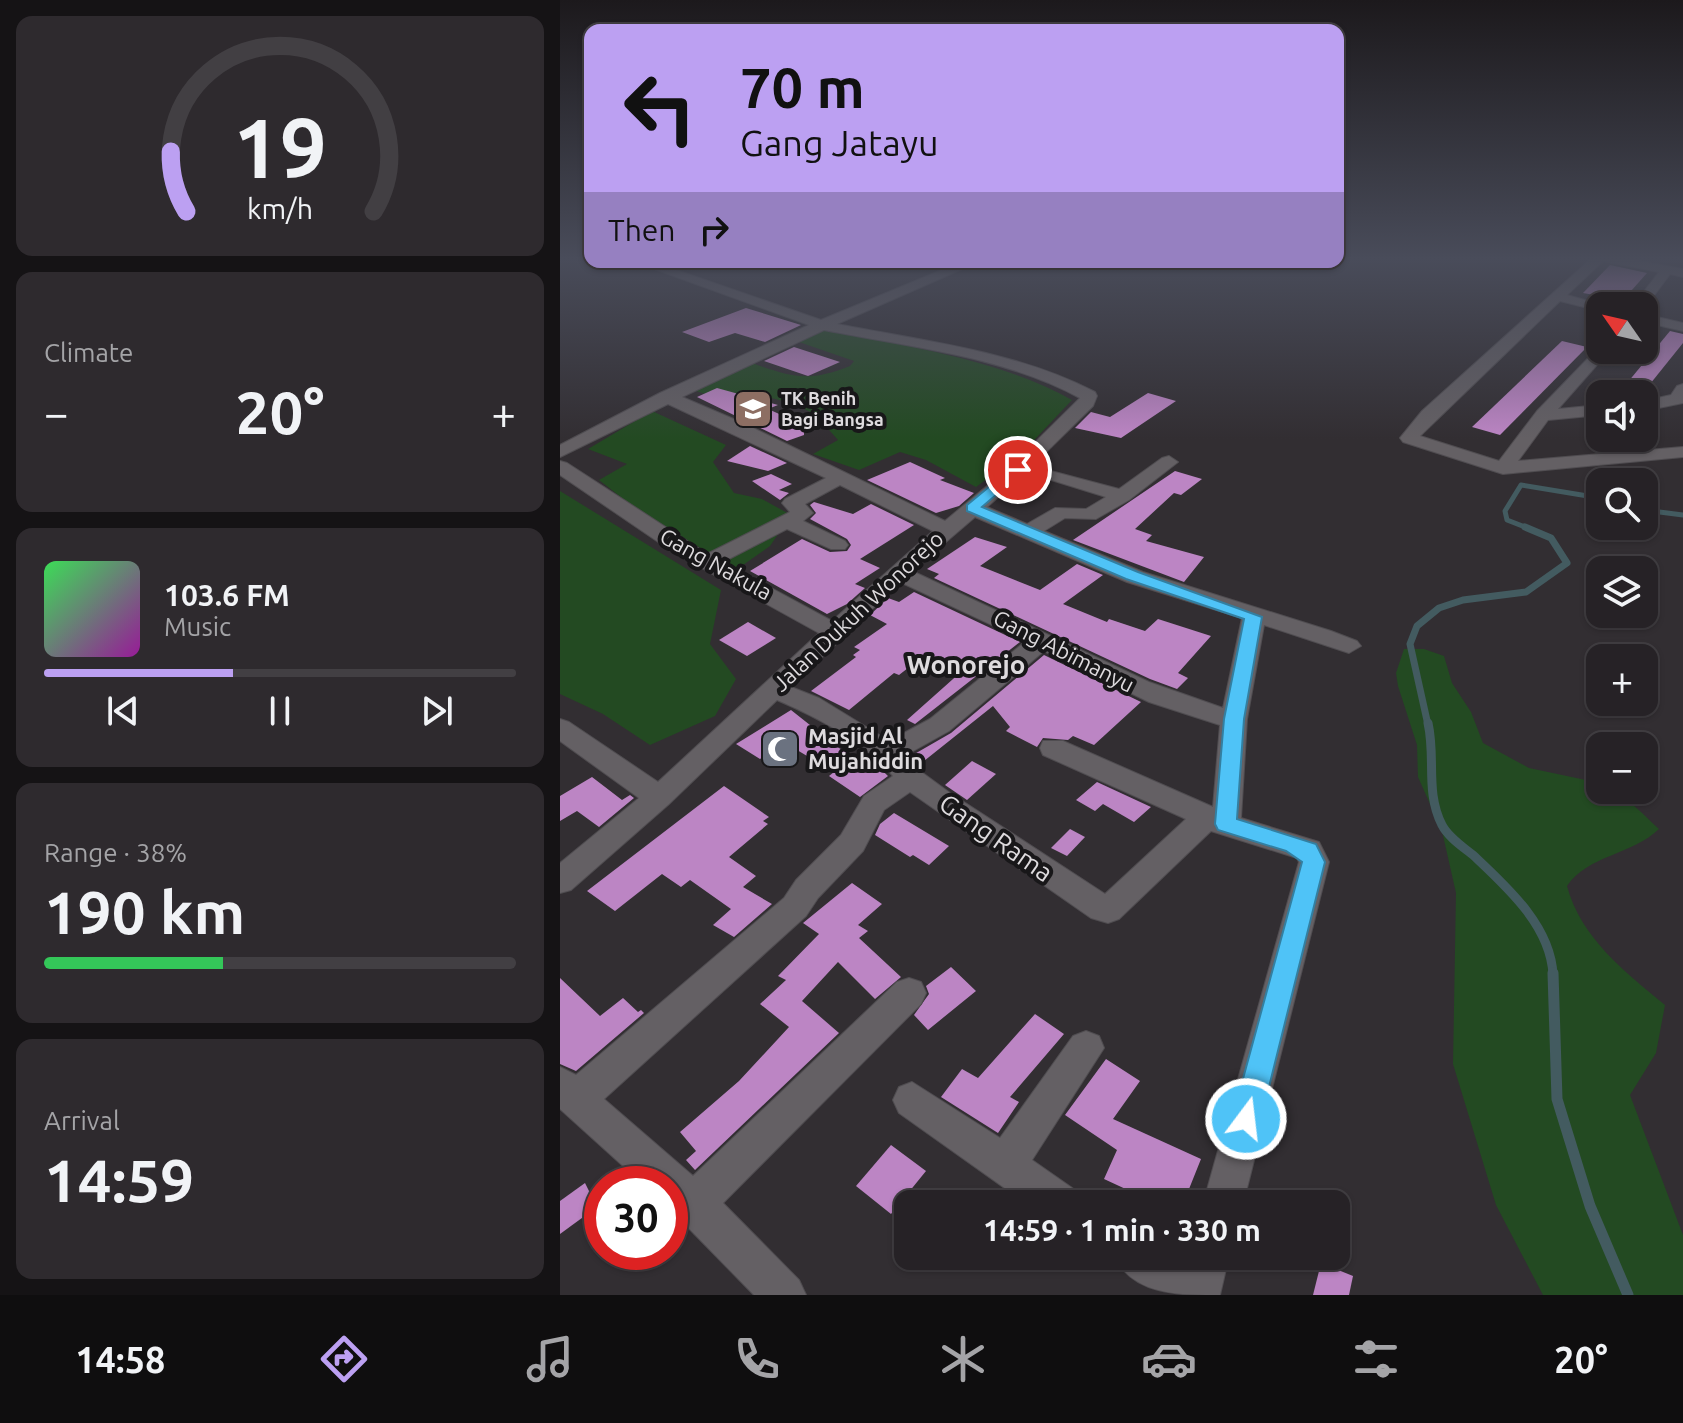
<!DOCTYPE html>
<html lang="en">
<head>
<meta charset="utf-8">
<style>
	:root { --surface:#262226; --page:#2e2a2e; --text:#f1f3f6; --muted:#a4a4a7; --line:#423f43; --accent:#bca0f2 }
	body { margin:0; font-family:Ubuntu,sans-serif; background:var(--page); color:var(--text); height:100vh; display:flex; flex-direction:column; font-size:30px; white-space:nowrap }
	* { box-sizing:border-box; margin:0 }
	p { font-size:26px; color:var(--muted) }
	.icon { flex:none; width:44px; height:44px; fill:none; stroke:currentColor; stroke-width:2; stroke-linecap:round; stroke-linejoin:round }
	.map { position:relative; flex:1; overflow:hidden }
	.side { display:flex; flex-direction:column; gap:16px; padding:16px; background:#151315; width:560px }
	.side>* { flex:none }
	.top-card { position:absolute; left:24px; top:24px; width:760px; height:244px; border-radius:16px; box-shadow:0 2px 6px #0004,0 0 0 2px var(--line); background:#bca0f2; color:#111; overflow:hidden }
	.needle { width:52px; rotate:304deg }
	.buttons { position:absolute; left:1026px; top:292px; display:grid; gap:16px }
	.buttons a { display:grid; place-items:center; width:72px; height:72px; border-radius:16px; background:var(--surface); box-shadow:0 2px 6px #0004,0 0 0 2px var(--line); font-size:40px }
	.speed { position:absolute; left:24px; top:1166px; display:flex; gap:16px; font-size:40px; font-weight:700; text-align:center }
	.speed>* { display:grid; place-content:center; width:104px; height:104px; border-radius:50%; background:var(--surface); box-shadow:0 2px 6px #0004,0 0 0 2px var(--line); line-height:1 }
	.speed .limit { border:12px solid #d22; background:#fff; color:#111 }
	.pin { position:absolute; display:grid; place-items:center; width:68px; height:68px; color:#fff; margin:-34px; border:4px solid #fff; border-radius:50%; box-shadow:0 2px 8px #0007 }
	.me { position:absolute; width:88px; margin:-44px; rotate:15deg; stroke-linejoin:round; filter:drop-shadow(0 0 6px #0008) }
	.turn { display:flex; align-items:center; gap:28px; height:168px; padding:0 24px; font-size:36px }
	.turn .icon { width:104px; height:104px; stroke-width:2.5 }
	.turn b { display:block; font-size:56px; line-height:68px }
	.then { display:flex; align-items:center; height:76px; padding:0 24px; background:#0003; gap:16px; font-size:30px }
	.big { font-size:60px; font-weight:700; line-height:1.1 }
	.side .widget { flex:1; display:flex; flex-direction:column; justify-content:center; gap:12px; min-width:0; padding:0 28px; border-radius:16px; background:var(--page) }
	.side .dial { align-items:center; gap:0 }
	.dial svg { height:208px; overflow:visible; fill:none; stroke:var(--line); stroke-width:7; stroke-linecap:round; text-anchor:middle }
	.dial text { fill:var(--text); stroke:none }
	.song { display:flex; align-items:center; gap:24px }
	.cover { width:96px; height:96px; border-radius:12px; background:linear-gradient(135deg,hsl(130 70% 55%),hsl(300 70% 35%)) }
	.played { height:8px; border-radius:4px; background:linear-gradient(90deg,var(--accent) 40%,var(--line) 40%) }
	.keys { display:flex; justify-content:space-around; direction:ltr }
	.heat { display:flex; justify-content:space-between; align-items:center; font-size:44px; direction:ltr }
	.charge { height:12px; border-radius:6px; background:linear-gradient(90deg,#34c759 38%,var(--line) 0) }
	.trip { position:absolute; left:334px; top:1190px; width:456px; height:80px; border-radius:16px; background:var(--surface); box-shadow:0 2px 6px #0004,0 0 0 2px var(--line); font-weight:700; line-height:80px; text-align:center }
	.menu { display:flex; height:128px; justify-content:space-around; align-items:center; background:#0f0e0f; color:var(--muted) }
	.menu .icon { width:56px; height:56px }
	.menu .current { color:var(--accent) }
	.menu b { font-size:36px; color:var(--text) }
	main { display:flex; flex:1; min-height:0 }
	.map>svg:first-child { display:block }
	.green { fill:#234a22 }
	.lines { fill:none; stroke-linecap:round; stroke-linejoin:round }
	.stream-far3 { stroke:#435b60; stroke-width:5 }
	.stream-far2 { stroke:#435b60; stroke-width:7 }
	.stream-far1 { stroke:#435b60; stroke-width:9 }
	.stream { stroke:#435b60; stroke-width:11 }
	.building { fill:#bc85c4 }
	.minor-casing { stroke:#504d51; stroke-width:2 }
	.minor { fill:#646064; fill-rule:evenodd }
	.route { fill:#4fc3f7; stroke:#337fa1; stroke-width:2 }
	.labels { text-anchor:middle; stroke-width:8; stroke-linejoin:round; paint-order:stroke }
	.far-poi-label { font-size:18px; font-weight:bold; fill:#dedbde; stroke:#181719; text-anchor:start }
	.street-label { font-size:22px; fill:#dedbde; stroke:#181719 }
	.poi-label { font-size:22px; font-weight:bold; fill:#dedbde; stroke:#181719; text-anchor:start }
	.quarter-label { font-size:26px; font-weight:bold; fill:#dedbde; stroke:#181719 }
	.near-street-label { font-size:26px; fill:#dedbde; stroke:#181719 }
</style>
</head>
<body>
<main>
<section class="side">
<div class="widget dial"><svg viewBox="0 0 100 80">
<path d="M14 69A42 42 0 1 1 86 69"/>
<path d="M14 69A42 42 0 0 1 8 46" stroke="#bca0f2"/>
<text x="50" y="56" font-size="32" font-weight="700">19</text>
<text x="50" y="72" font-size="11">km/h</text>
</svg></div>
<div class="widget"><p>Climate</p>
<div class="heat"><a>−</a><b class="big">20°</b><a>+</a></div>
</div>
<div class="widget">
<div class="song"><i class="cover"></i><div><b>103.6 FM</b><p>Music</p></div></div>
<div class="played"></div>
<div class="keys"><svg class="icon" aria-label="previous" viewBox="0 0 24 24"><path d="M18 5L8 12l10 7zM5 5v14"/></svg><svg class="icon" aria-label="pause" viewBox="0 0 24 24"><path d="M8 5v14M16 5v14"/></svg><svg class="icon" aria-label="next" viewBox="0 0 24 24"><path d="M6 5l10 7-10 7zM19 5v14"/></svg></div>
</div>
<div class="widget"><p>Range · 38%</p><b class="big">190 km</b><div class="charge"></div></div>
<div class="widget"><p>Arrival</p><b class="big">14:59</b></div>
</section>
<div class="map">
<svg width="1123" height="1295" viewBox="0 0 1123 1295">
	<rect width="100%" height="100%" fill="#322e32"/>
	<g class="green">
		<path d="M268,329C350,348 439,359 512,400L461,454L416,487L366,460L340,452L299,470L253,454L278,440L255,414L231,403L203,396L169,402L136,391L141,384L189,362C232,377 247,383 290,366L294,361L239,342Z"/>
		<polygon points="92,411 166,445 153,462 174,493 202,499 231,515 210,546 176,570 71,505 39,480 67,464 28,449"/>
		<polygon points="0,491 161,590 150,644 176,679 155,716 90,745 43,714 0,694"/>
		<path d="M844,649H864L884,656L892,683L911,712L923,743L969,768L1040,783V790C1063,790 1082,814 1099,829C1072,855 1028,855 1007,886C1021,938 1065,972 1105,1005L1096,1053L1070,1095L1123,1235V1295H983L936,1205L893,1064L896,893L882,831L858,777L857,745L838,686L836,673Z"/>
	</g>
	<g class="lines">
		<g class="stream-far3">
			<polyline points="1084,510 1123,515"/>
			<polyline points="970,529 947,520 945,511 961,485 1040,498"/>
		</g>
		<polyline class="stream-far2" points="868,725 850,644 857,626 879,608 903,600 966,592 1007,563 991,538 965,527"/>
		<path class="stream-far1" d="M868,723C876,758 865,792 882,825C888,837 903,847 913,855C947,887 991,926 993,975"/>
		<polyline class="stream" points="993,973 997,1099 1030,1206 1068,1295"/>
	</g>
	<g class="building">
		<polygon points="1050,265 1087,273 1063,300 1023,293"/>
		<polygon points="186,308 241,325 205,342 175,333 149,342 122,332"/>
		<polygon points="1110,331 1123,334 1123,343 1082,394 1072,394 1063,388"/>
		<polygon points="1002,341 1027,347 940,435 912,427"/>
		<polygon points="234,347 280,362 248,376 204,361"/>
		<polygon points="157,388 218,405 208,409 244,425 244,435 227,441 137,397"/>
		<polygon points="588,393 616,401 561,438 515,428 531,412 550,417"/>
		<polygon points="190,446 227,463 208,471 167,461"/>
		<polygon points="350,462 385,478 380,480 414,493 399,506 376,513 307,480"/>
		<polygon points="615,471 642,479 621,495 614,493 575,529 592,535 586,541 644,557 624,582 513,540"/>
		<polygon points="211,474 232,484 219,490 229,493 220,500 192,481"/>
		<polygon points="254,502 293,514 311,504 354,525 300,559 320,568 295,584 305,588 287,604 267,614 190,571 242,539 270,552 287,551 291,545 287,539 250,519 256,513 250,505"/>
		<polygon points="415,537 447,547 420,566 480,590 517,564 543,575 503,604 547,622 549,619 585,631 598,619 651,636 618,673 628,678 617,689 590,679 374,578 379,574 367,569"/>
		<polygon points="354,592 460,642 355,724 347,720 402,671 366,654 339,675 334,673 289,710 251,691 296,657 293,655 300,650 294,647 327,624 310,615 328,598 339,602"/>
		<polygon points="188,622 216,638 187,656 159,640"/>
		<polygon points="484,655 581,702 534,745 513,736 508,740 483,738 477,747 446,731 450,727 433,706 359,765 351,756 391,733"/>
		<polygon points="231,710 279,748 294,757 302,751 328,776 300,797 269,776 274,772 237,750 216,762 207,754 200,759 176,744"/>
		<polygon points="412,761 436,774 407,800 385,785"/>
		<polygon points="32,777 62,800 70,795 74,798 39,827 17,811 0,821 0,796"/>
		<polygon points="537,782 591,807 574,822 543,804 535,811 516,800"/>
		<polygon points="164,786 209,817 203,821 208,824 169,857 196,876 183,887 212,904 174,937 153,925 171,909 130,880 121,887 102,874 55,911 27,891"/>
		<polygon points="334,813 389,846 369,865 353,855 350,857 315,835 320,824"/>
		<polygon points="510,829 525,837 507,856 491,848"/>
		<polygon points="292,883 322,904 298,925 308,931 299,938 341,977 315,999 278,962 242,1001 279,1033 135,1170 126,1160 136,1151 120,1132 179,1081 229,1027 200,1004 226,980 218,976 259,934 243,923"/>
		<polygon points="391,967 416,991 368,1030 354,1015 369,994 366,986"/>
		<polygon points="0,978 40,1016 63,998 78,1012 81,1010 84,1013 16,1071 0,1064"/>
		<polygon points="475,1014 504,1034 450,1097 459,1102 438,1133 381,1097 402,1069 418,1078"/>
		<polygon points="546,1059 580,1081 553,1119 641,1159 623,1204 598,1204 544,1179 557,1150 505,1115"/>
		<polygon points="331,1145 366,1171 331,1214 296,1186"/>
		<polygon points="25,1183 37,1207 0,1234 0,1201"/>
		<polygon points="761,1263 793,1276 789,1295 753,1295"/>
	</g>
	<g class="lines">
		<defs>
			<g id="minor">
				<polygon points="1032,258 1063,258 1123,269 1123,277 1110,274 1084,309 1084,306 1073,306 1099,272 1043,261 1007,295 1046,306 1040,306 1040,311 1000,301 860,436 939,461 977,411 1040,346 1040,350 1050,350 998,409 1040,405 1040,415 988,420 958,461 1123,447 1123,457 943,474 843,442 840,438 862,411"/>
				<path d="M75,262H93L261,320L401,262H418L277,324C363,341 456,351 535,392L537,396L533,406L472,466L559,489L602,458L609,456L618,462L569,500L536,519L505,518L484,531L583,572L771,631L797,641L801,646L789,653L704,625L687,719L681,818L759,842L769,862L683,1204H643L739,862L737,858L651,831L559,919L548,923L531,918L350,792L324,810L303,851L258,898L246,916L44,1099L133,1176L337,982L349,978L361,982L366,993L361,1004L163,1203L239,1280L246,1295H194L110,1209V1184H83L0,1109V1067L16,1075L224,898L236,880L281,835L304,796L333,776C306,743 257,717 217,700L109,804L11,890L0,893V863L79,798L0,741V719L9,722L98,782L259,633L113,552L0,475V461L7,463L147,554L230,512L222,503L225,499L266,478L108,404L0,457V445L100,393L249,325ZM264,330C349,347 443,356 520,398L451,466L385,521L183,423L122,397ZM462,476L488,479L546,497L526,509L495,508L467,524L427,507ZM280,485L373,531L272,621L163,562L227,529L271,549H285L288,545L285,541L243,521L253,513L245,504ZM415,517L567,582L682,618L663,708L589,682L352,571ZM340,582L466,641L370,719L329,741L259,698L231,687ZM484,651L589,702L660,725L653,807L503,741H483L480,748L483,755L626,819L545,894L390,793L360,771L346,755L389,731Z"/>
				<polygon points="1084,314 1123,323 1123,331 1084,322"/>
				<polygon points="1123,384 1123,403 1084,411 1084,401 1111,395 1117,386"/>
				<polygon points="526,1031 539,1036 544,1048 472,1160 515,1190 521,1204 467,1204 339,1113 333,1100 339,1087 352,1082 440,1138 513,1036"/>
				<path d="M554,1256H612L625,1265L627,1256H669L660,1295C618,1295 573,1295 554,1256Z"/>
			</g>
		</defs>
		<use href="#minor" class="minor-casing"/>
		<use href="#minor" class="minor"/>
	</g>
	<linearGradient id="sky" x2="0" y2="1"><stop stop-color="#1c191c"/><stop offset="0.59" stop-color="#494c5a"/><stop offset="1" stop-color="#494c5a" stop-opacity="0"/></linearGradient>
	<rect width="1123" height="439" fill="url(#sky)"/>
	<polygon class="route" points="453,467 465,470 422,507 578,572 702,617 684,719 677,819 756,844 765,862 701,1119 697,1129 686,1133 676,1129 672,1119 742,862 726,851 658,830 655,824 664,719 684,619 566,579 407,511 407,505"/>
	<defs>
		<symbol id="school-square" viewBox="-11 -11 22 22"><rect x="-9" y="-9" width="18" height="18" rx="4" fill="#8d6e63" stroke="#181719"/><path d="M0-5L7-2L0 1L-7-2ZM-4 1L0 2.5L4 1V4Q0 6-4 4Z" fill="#fff"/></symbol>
		<symbol id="mosque-square" viewBox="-11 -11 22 22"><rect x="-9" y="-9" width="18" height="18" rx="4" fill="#6b7280" stroke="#181719"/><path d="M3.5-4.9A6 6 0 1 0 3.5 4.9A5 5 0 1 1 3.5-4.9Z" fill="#fff"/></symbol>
	</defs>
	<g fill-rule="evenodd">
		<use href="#school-square" x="171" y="387" width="44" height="44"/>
		<use href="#mosque-square" x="198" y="727" width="44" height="44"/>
	</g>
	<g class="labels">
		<g class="far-poi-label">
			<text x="221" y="405">TK Benih<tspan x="221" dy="21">Bagi Bangsa</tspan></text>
		</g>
		<g class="street-label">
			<text transform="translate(156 564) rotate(29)" y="8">Gang Nakula</text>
			<text transform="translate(298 611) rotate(-43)" y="8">Jalan Dukuh Wonorejo</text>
			<text transform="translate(504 651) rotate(27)" y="8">Gang Abimanyu</text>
		</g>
		<g class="poi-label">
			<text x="248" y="744">Masjid Al<tspan x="248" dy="25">Mujahiddin</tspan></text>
		</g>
		<g class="quarter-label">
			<text x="406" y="674">Wonorejo</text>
		</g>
		<g class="near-street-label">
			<text transform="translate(436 838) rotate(35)" y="9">Gang Rama</text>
		</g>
	</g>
</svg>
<div class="buttons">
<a><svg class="needle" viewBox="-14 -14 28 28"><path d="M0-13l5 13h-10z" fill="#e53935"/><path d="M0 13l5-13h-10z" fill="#a4a4a7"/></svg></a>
<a><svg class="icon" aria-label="sound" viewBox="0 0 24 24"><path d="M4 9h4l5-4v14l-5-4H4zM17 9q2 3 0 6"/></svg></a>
<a><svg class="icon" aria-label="search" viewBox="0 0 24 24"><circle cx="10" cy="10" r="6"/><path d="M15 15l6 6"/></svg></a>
<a><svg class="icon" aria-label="layers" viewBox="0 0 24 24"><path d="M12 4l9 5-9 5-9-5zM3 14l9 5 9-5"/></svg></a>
<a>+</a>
<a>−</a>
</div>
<div class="speed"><div class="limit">30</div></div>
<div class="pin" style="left:458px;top:470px;background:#d93025"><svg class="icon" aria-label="arrive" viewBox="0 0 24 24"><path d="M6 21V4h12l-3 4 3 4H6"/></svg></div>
<svg class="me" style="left:686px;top:1119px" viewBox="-20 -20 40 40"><circle r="17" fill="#4fc3f7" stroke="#fff" stroke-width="3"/><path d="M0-11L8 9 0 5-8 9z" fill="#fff"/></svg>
<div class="trip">14:59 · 1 min · 330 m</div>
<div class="top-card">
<div class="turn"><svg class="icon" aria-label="left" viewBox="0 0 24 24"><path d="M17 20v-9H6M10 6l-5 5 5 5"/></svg><div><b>70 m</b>Gang Jatayu</div></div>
<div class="then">Then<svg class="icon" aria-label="right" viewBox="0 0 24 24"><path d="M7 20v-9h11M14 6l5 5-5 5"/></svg></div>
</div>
</div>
</main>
<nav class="menu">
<b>14:58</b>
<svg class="icon current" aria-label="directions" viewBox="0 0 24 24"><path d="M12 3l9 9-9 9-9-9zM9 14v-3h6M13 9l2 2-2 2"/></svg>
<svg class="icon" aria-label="music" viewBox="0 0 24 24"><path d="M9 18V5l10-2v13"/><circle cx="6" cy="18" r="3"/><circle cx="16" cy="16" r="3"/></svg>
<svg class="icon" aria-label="phone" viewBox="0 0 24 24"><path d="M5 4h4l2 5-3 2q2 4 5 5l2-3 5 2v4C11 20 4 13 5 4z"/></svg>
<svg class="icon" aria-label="climate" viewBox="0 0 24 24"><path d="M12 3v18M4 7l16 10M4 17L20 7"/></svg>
<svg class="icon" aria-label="car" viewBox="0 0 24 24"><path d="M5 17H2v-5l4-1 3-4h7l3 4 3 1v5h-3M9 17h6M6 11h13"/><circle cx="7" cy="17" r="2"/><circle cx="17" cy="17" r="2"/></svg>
<svg class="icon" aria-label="filters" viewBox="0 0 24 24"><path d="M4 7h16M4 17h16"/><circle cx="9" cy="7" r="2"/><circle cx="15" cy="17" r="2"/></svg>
<b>20°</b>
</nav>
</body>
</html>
